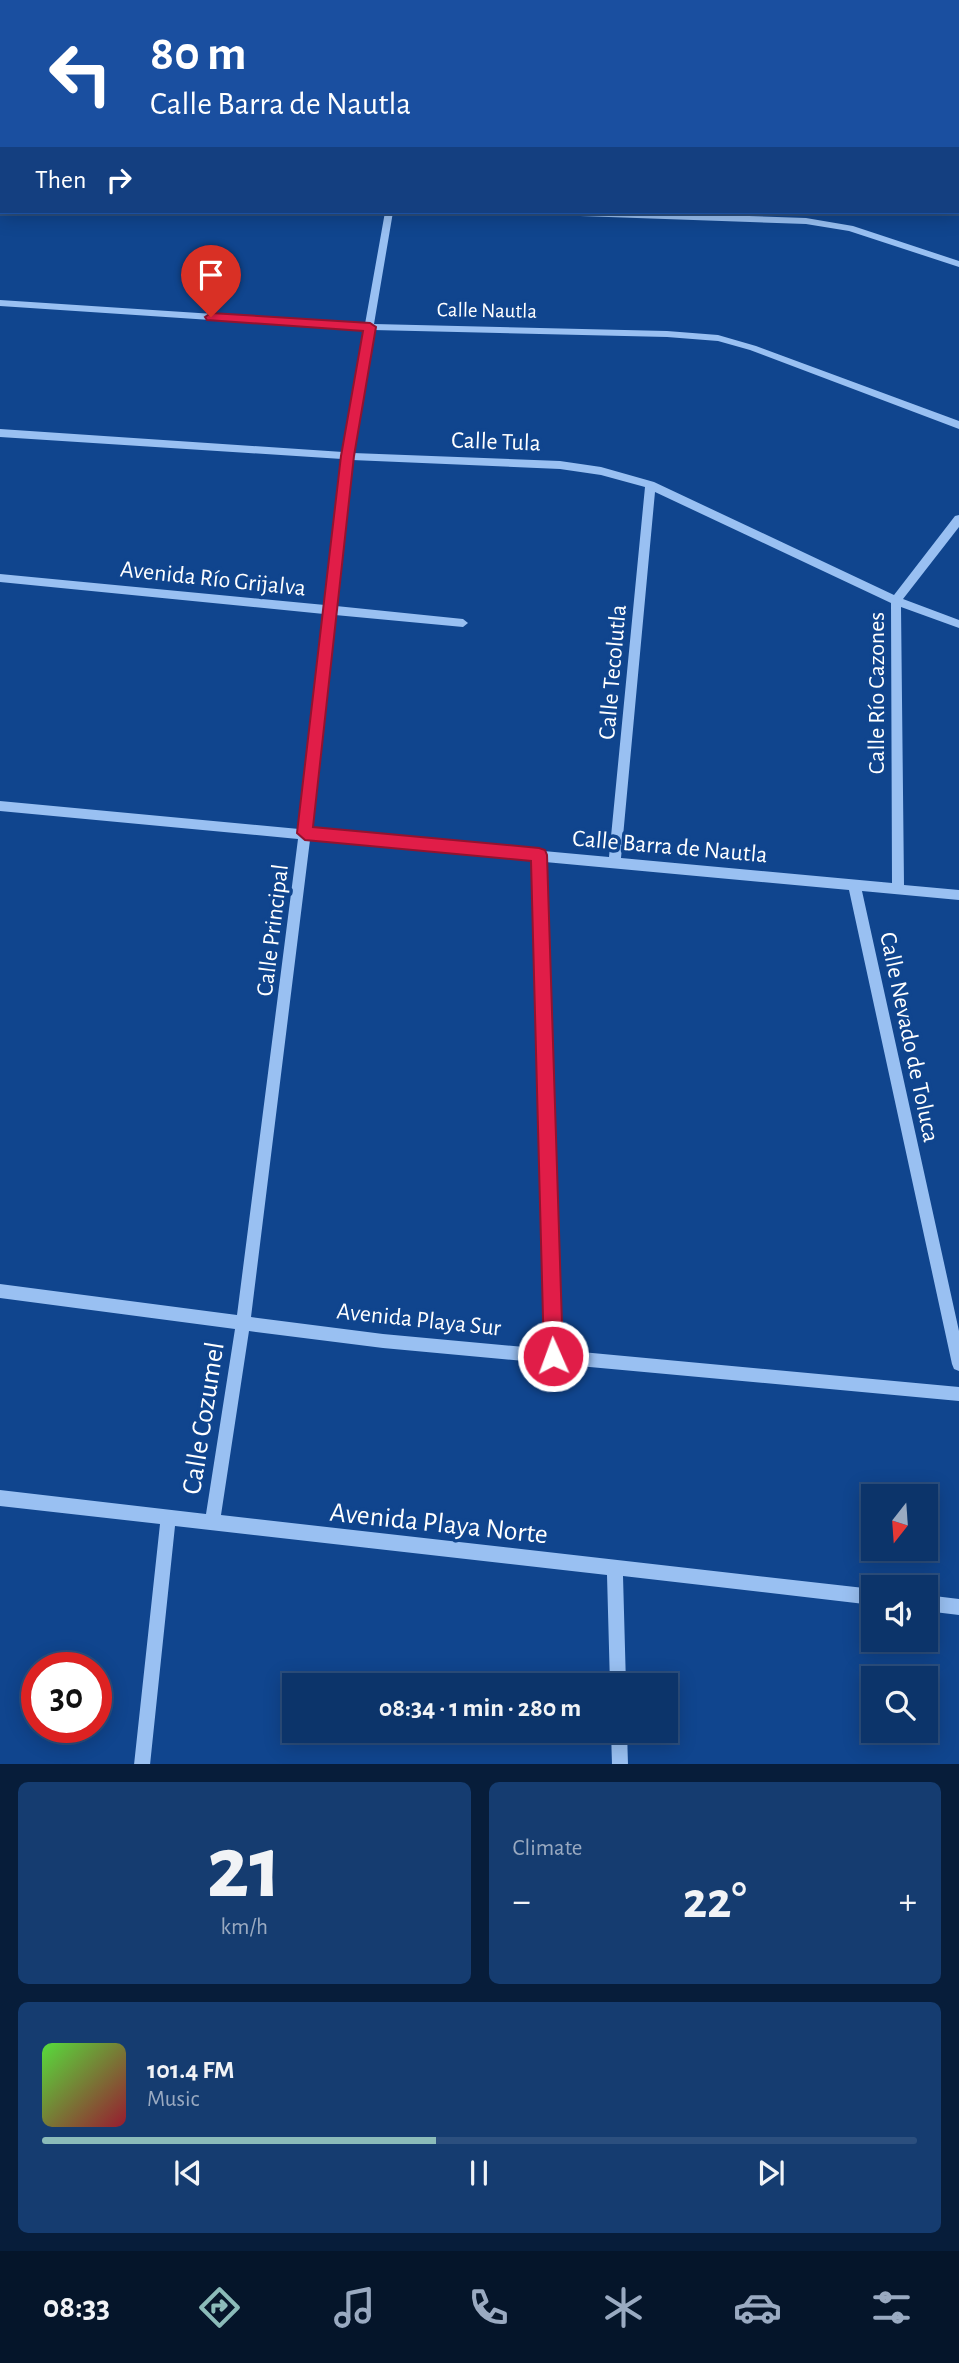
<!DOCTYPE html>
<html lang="en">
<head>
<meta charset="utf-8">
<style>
	:root { --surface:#0c346a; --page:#153c70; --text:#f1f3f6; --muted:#9aaac1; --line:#2c4f7e; --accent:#8bbbb9 }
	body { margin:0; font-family:"Alegreya Sans",sans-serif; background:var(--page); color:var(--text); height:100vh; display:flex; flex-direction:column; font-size:26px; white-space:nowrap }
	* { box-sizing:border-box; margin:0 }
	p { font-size:23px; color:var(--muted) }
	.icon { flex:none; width:38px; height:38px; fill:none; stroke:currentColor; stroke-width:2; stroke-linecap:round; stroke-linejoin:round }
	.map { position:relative; height:1764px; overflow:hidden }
	.details { display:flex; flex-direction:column; gap:18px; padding:18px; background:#071d3a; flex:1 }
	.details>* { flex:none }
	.top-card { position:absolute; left:0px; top:0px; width:959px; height:214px; box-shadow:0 4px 18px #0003,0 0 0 2px var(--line); background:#1a4fa0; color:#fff; overflow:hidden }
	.needle { width:46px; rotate:197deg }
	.controls { position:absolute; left:861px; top:1484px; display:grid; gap:14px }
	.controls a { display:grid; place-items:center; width:77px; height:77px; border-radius:0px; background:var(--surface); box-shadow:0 4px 18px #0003,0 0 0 2px var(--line); font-size:35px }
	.speed { position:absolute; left:21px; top:1652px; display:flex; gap:14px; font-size:35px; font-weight:700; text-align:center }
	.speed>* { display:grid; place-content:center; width:91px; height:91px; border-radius:50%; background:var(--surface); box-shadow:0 4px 18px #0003,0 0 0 2px var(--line); line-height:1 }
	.speed .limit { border:10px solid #d22; background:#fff; color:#111 }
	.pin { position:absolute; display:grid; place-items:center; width:60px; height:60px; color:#fff; margin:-72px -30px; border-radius:50% 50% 50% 0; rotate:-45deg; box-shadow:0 0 7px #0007 }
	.pin .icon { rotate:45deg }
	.me { position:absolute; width:77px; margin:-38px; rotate:358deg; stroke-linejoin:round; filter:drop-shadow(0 0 5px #0008) }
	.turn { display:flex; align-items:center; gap:24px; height:147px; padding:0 35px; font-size:32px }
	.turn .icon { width:91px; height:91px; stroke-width:2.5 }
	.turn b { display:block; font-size:49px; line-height:60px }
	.then { display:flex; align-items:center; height:66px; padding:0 35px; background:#0003; gap:14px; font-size:26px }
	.big { font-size:52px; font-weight:600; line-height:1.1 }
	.details .widget { flex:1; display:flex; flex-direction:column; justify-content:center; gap:10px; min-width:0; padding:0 24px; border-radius:10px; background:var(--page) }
	.details .dial { align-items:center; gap:0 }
	.dial b { font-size:91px; line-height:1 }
	.song { display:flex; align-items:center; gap:21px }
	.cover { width:84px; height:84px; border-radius:10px; background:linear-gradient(135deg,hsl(110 70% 55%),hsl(350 70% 35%)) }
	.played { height:7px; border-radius:4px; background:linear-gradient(90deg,var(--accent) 45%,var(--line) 45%) }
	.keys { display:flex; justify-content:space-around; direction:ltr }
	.heat { display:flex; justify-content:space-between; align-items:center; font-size:38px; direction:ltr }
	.details .tiles { flex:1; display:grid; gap:18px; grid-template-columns:1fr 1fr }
	.widget:last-child { grid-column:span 2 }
	.trip { position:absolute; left:282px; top:1673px; width:396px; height:70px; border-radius:0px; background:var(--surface); box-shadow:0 4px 18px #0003,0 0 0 2px var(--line); font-weight:600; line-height:70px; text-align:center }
	.tab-bar { display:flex; height:112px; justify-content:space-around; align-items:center; background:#05152a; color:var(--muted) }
	.tab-bar .icon { width:49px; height:49px }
	.tab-bar .on { color:var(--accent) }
	.tab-bar b { font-size:32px; color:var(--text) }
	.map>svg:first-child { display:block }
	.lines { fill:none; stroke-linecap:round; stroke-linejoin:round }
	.minor { fill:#99c0f2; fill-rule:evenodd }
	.route { fill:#e11d48; stroke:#92132f; stroke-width:2 }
	.labels { text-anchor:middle; stroke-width:7; stroke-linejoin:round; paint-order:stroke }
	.far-street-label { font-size:21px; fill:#fff; stroke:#10458e }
	.street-label { font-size:24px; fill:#fff; stroke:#10458e }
	.near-street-label { font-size:28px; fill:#fff; stroke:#10458e }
</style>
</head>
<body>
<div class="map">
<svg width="959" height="1765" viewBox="0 0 959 1765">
	<rect width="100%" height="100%" fill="#10458e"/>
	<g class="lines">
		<g class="minor">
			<polygon points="0,0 8,2 2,2 2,4"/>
			<polygon points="18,0 26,0 25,2 17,2"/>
			<polygon points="427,0 435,0 434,2 426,2"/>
			<polygon points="669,0 680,0 682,2 670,2"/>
			<polygon points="744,0 752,0 751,2 743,2"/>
			<rect x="0" y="53" width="2" height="9"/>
			<rect x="0" y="88" width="2" height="4"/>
			<rect x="957" y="89" width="2" height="5"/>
			<polygon points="957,184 959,185 959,191 957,190"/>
			<rect x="0" y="189" width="2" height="6"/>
			<path d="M385,212H393L374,324L667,331L718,335L756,346L959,421V429L750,350L718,341L667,337L373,330L353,453L560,461L601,467L654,482L894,595L955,516L959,515V527L903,599L959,620V628L901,607L904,885L959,890V900L862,891L959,1331V1371L954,1369L952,1364L849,890L545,862L560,1350L959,1387V1401L383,1348L249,1331L221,1515L873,1589V1605L623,1576L626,1685H610L607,1575L175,1526L150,1765H134L160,1524L0,1506V1490L206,1514L235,1329L0,1298V1284L237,1315L298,839L0,811V801L299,829L324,614L0,582V574L325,605L342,459L0,437V429L343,452L364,330L0,306V300L365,324ZM352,460L560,469L601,475L645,487L609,857L311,830L335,615L463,627L468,623L463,619L336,606ZM655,492L891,603L892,883L621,858ZM310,840L533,861L546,1349L383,1334L251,1317Z"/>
			<polygon points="548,212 624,212 806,218 853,226 959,261 959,267 849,231 806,224 552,215"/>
			<polygon points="926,1595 959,1599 959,1615 926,1611"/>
			<polygon points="611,1731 627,1731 628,1765 612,1765"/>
		</g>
	</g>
	<polygon class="route" points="211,313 370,323 376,327 354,456 313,827 539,848 545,850 547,855 563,1356 560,1362 553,1365 546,1362 544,1356 531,861 305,840 297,833 341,456 363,331 207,320 205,317"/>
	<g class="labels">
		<g class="far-street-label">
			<text transform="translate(487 310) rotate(1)" y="7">Calle Nautla</text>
		</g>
		<g class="street-label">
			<text transform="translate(496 441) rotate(2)" y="8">Calle Tula</text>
			<text transform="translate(213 578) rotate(6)" y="8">Avenida Río Grijalva</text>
			<text transform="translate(612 672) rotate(-85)" y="8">Calle Tecolutla</text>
			<text transform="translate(876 693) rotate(-90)" y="8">Calle Río Cazones</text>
			<text transform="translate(670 846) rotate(5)" y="8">Calle Barra de Nautla</text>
			<text transform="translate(272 930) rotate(-83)" y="8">Calle Principal</text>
			<text transform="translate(910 1037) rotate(78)" y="8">Calle Nevado de Toluca</text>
			<text transform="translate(419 1319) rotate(6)" y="8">Avenida Playa Sur</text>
		</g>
		<g class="near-street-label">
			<text transform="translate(202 1418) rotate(-81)" y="10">Calle Cozumel</text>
			<text transform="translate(439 1522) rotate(6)" y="10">Avenida Playa Norte</text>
		</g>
	</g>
</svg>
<div class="controls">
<a><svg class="needle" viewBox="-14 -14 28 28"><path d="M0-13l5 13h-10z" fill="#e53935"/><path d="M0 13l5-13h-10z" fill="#9aaac1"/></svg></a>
<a><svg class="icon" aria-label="sound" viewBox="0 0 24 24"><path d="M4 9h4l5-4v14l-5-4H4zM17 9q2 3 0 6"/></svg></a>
<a><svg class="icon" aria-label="search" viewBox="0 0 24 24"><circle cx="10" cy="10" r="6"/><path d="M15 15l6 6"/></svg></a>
</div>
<div class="speed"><div class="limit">30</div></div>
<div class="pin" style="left:211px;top:317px;background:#d93025"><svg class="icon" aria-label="arrive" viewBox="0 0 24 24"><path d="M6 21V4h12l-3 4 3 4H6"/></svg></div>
<svg class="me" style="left:553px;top:1356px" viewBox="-20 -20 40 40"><circle r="17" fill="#e11d48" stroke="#fff" stroke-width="3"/><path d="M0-11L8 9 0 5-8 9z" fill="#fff"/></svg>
<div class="trip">08:34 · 1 min · 280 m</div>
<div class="top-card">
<div class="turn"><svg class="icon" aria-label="left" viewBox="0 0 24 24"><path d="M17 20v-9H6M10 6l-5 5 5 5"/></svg><div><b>80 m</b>Calle Barra de Nautla</div></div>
<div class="then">Then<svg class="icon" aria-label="right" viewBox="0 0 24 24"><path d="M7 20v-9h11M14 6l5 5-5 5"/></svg></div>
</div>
</div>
<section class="details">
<div class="tiles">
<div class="widget dial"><b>21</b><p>km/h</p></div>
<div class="widget"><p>Climate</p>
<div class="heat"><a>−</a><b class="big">22°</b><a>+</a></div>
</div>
<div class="widget">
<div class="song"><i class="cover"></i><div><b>101.4 FM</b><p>Music</p></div></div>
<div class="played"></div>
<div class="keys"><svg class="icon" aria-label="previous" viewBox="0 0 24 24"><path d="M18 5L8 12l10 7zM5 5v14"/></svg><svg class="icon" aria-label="pause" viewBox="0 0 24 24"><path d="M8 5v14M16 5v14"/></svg><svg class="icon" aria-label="next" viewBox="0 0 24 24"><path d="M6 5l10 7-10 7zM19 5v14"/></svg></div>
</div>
</div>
</section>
<nav class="tab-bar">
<b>08:33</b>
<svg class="icon on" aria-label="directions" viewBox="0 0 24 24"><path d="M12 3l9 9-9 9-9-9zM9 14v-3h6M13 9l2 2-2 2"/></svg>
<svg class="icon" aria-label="music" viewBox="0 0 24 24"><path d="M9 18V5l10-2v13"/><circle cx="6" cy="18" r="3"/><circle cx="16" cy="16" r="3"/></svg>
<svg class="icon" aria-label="phone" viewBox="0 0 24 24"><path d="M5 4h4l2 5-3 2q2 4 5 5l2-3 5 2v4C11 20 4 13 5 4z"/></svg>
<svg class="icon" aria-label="climate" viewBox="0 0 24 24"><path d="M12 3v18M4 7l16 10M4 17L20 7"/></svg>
<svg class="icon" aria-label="car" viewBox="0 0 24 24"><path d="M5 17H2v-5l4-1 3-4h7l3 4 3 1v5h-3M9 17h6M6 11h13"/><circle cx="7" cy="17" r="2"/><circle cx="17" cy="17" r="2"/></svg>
<svg class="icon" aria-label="filters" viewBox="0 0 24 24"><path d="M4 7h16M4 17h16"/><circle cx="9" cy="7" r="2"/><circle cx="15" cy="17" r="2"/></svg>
</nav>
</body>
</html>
